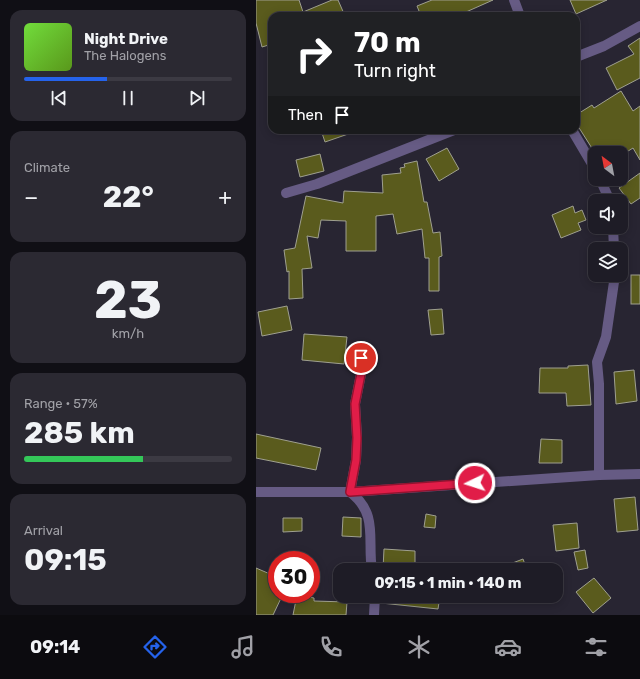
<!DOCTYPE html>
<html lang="en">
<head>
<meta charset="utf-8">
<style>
	:root { --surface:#1e1c26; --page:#2b2932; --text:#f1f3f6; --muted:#a1a1a7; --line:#3c3a43; --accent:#2563eb }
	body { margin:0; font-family:Rubik,sans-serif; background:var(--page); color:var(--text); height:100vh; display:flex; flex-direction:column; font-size:15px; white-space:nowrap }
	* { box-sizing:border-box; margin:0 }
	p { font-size:13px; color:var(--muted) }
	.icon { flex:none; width:22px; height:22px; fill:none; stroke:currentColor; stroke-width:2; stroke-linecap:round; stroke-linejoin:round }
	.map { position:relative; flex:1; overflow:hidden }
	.panel { display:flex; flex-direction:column; gap:10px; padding:10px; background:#100f15; width:256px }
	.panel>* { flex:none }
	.guide { position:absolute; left:12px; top:12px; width:312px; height:122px; border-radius:12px; box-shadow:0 2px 10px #0003,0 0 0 1px var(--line); background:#202124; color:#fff; overflow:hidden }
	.needle { width:26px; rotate:328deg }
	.tools { position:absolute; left:332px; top:146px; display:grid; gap:8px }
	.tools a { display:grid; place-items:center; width:40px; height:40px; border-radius:8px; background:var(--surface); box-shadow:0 2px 10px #0003,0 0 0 1px var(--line); font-size:20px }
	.speed { position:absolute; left:12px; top:551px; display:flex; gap:8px; font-size:20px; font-weight:700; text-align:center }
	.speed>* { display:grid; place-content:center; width:52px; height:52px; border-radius:50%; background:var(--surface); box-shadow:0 2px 10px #0003,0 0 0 1px var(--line); line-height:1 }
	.speed .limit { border:6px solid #d22; background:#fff; color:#111 }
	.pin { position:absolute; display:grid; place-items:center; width:34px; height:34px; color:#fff; margin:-17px; border:2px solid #fff; border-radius:50%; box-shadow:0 1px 4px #0007 }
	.me { position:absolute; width:44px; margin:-22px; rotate:266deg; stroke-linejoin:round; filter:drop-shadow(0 0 3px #0008) }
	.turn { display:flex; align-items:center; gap:14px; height:84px; padding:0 20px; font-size:18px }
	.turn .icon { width:52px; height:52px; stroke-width:2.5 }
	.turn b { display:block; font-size:28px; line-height:34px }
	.then { display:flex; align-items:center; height:38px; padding:0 20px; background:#0003; gap:8px; font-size:15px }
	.big { font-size:30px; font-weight:700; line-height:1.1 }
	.panel .card { flex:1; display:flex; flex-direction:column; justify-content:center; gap:6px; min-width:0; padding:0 14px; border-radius:12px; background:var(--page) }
	.panel .dial { align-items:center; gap:0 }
	.dial b { font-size:52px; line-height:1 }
	.song { display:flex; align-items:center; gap:12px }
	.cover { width:48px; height:48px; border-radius:6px; background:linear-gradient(135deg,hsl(100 70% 55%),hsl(90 70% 35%)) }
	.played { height:4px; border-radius:2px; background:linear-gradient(90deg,var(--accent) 40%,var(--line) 40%) }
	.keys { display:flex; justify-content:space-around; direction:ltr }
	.heat { display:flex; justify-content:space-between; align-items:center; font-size:22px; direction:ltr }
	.charge { height:6px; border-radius:3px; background:linear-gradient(90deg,#34c759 57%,var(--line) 0) }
	.trip { position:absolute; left:77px; top:563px; width:230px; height:40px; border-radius:12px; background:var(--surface); box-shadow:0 2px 10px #0003,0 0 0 1px var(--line); font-weight:700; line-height:40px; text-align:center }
	.tab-bar { display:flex; height:64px; justify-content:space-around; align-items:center; background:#0c0b0f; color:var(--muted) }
	.tab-bar .icon { width:28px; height:28px }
	.tab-bar .on { color:var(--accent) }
	.tab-bar b { font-size:18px; color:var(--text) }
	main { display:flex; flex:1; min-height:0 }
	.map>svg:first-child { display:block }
	.building { fill:#5a5b1d; stroke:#9fa090 }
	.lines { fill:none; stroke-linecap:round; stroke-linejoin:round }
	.street { stroke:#665b84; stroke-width:10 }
	.route-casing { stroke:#92132f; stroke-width:10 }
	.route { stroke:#e11d48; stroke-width:7 }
</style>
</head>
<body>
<main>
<section class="panel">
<div class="card">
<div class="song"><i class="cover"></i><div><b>Night Drive</b><p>The Halogens</p></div></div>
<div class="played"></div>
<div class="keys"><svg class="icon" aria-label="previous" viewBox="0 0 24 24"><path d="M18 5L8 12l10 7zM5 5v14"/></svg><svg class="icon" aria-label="pause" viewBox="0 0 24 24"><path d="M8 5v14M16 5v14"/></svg><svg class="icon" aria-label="next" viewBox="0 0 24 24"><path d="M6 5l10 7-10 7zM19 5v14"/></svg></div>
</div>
<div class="card"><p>Climate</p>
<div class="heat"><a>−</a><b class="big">22°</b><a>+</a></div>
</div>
<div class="card dial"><b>23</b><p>km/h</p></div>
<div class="card"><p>Range · 57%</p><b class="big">285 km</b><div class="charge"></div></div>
<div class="card"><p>Arrival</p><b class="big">09:15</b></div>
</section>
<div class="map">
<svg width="384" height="615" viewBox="0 0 384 615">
	<rect width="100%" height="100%" fill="#282532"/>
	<g class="building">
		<polygon points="0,0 43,0 47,12 76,0 82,0 89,16 16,16 16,44 6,47 0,23"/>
		<polygon points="176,0 237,0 201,16 165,16 161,6"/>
		<polygon points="314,0 351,0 320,14"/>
		<polygon points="384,38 384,78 361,90 350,68 378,54 372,46"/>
		<polygon points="365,91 377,111 384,106 384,160 377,148 369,153 339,153 320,123 320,115 336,105 338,108"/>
		<polygon points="65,130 98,130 98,132 69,142"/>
		<polygon points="191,148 203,169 183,181 170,159"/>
		<polygon points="64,154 68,171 44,177 40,160"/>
		<polygon points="161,161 168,202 171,202 177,233 184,232 186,256 183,257 183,291 173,291 173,258 169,258 166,229 141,234 137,214 120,216 120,251 90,251 90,221 65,220 62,238 51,236 56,268 46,269 47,298 33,299 33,271 31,272 28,250 39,248 50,196 87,203 88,191 127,193 126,175 145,173 144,168 149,167 148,164"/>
		<polygon points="384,173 384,198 375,204 363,188"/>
		<polygon points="317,206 319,213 326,210 330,220 322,223 325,230 305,238 296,215"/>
		<rect x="375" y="275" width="9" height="29"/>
		<polygon points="31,306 36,330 6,336 2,312"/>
		<polygon points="186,309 188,334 175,335 172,310"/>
		<polygon points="48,334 91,337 88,364 46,360"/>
		<polygon points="332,365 335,405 311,406 310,393 283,393 284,368 312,368 312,366"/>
		<polygon points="378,370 381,401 360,404 358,372"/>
		<polygon points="0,434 65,448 60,470 0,458"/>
		<polygon points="285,439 306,440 306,463 283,463"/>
		<polygon points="379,497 382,530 361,532 358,499"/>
		<polygon points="170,514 180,516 179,528 168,527"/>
		<polygon points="87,517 105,518 105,537 86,536"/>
		<polygon points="27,518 46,518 46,531 27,532"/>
		<polygon points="321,523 323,548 300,551 297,525"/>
		<polygon points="128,549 159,551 159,570 127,569"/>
		<polygon points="329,550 332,568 322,570 318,552"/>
		<polygon points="267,559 271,570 241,570 241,569"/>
		<polygon points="0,568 21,577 21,594 27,594 17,615 0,615"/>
		<polygon points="338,578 355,598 337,613 320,592"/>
		<polygon points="41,595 58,598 58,601 91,602 90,615 37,615"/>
		<polygon points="125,596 184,596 182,609 125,603"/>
	</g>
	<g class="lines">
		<g class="street">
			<polyline points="258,0 264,16"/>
			<polyline points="320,57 348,46 384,26"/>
			<polyline points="316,130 339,169"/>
			<polyline points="344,179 354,201"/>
			<polyline points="30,193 61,184 198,130"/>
			<polyline points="357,227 358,249"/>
			<path d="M105,357V374L99,404L101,437L100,460L94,492C123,514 111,540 116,570"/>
			<polyline points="343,475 343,384 341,362 350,337 359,275"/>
			<polyline points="0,492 94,492 343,475 384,474"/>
			<polyline points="118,615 119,596"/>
		</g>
	</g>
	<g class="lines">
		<defs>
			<polyline id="route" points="105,358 105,374 99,404 101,438 100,460 94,492 219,483"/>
		</defs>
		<use href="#route" class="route-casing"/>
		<use href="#route" class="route"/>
	</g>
</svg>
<div class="tools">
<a><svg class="needle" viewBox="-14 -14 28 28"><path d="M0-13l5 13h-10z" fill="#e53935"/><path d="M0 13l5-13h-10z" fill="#a1a1a7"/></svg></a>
<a><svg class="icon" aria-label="sound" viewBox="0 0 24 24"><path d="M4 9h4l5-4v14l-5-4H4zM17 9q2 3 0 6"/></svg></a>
<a><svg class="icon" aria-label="layers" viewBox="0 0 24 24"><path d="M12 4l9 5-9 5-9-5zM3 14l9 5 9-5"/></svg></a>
</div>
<div class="speed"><div class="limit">30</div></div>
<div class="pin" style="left:105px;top:358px;background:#d93025"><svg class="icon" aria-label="arrive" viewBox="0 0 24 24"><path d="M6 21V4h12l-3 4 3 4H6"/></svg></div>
<svg class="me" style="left:219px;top:483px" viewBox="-20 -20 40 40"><circle r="17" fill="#e11d48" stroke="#fff" stroke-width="3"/><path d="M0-11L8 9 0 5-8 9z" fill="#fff"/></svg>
<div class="trip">09:15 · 1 min · 140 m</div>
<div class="guide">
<div class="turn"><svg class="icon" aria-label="right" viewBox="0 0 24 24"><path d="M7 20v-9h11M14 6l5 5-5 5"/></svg><div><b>70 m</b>Turn right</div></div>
<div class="then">Then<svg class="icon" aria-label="arrive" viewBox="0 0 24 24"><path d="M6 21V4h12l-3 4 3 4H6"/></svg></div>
</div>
</div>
</main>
<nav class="tab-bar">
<b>09:14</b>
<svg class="icon on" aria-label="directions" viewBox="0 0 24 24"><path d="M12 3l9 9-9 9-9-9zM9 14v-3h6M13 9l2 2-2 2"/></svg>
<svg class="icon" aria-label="music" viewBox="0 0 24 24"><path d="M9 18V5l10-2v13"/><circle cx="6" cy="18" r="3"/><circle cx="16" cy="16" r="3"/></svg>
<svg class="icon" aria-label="phone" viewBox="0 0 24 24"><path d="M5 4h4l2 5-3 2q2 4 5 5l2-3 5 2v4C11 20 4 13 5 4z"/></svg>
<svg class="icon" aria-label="climate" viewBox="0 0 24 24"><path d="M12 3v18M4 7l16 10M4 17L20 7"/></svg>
<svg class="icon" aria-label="car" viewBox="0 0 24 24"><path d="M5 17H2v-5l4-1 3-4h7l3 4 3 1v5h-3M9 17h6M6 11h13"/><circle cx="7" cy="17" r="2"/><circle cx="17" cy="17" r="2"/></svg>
<svg class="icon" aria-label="filters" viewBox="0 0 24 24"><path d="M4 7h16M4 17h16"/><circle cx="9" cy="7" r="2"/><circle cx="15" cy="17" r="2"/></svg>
</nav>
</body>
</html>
